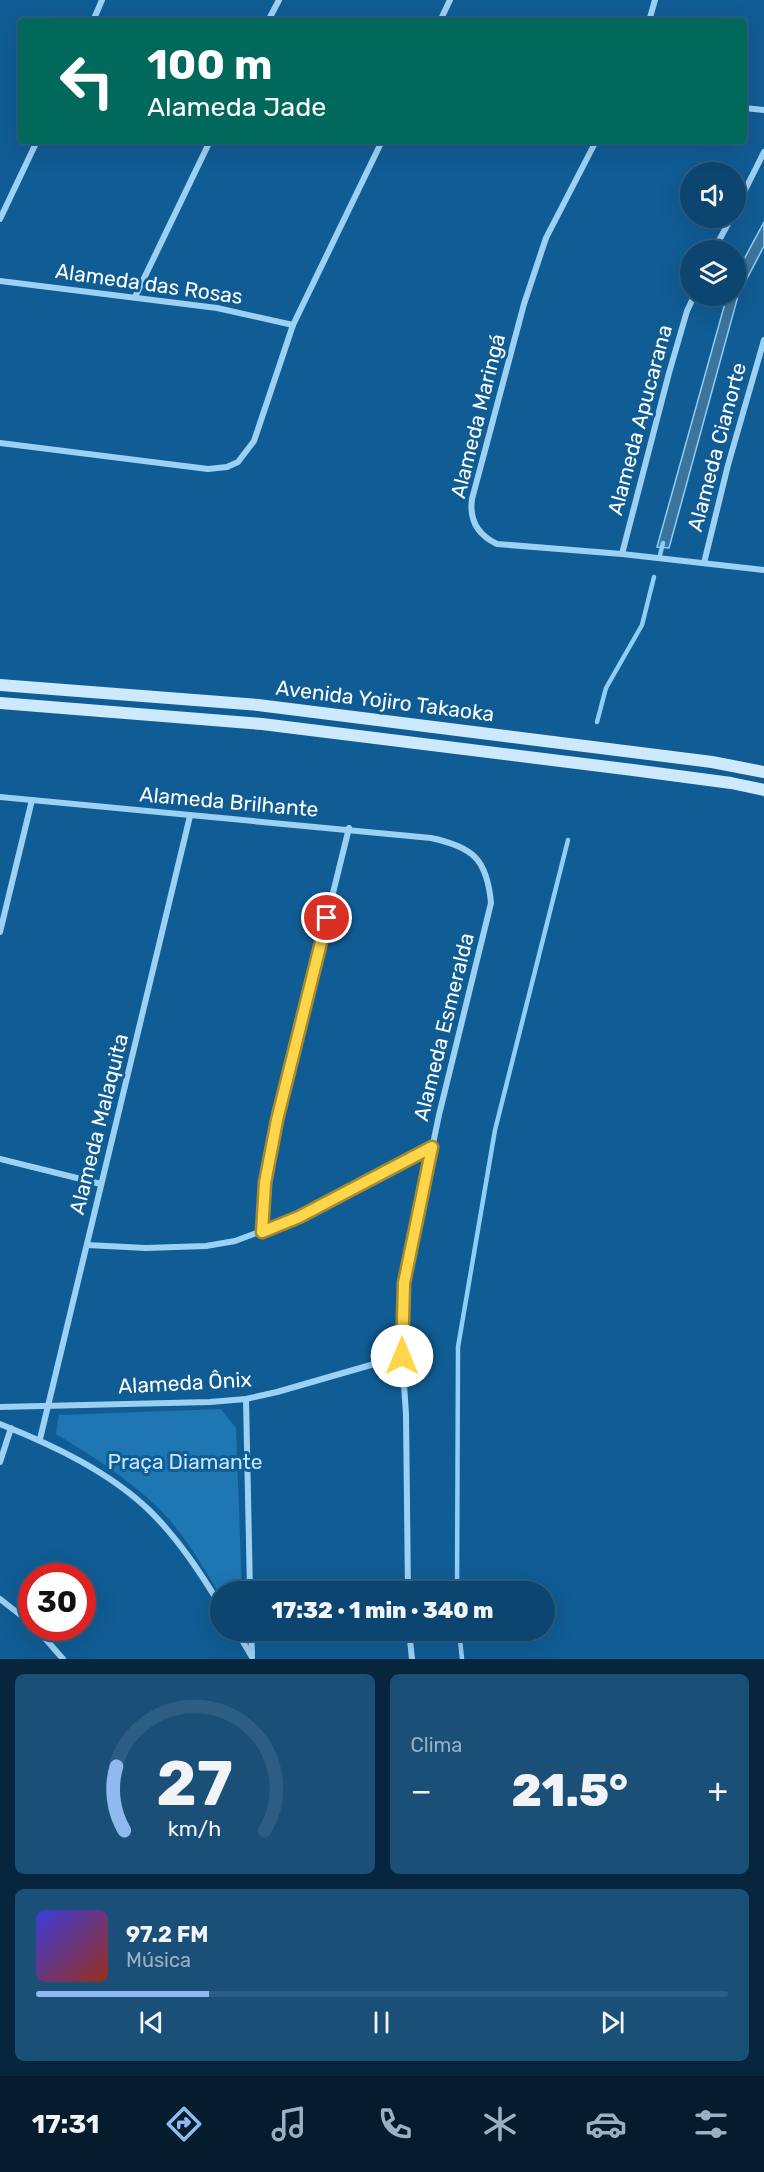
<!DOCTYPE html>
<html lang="pt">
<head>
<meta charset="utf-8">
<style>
	:root { --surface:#0c456f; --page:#1a4f77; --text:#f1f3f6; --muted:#9ab1c3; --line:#2c5d82; --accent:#90b9f0 }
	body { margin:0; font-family:Rubik,sans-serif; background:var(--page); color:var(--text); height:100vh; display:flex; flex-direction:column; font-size:22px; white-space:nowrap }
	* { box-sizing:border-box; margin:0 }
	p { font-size:20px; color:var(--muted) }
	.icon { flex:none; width:33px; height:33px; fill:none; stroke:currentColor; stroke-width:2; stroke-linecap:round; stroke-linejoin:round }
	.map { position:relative; height:1659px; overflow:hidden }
	.sheet { display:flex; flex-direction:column; gap:15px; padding:15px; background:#07263d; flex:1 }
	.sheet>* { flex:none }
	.hud { position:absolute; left:18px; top:18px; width:729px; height:126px; border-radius:6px; box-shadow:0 6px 24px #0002,0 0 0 2px var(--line); background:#00695c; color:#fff; overflow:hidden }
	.fabs { position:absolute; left:680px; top:162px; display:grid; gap:12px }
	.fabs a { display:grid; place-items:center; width:66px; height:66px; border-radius:50%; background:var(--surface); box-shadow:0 6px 24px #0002,0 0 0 2px var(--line); font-size:30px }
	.speed { position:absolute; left:18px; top:1563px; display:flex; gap:12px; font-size:30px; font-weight:700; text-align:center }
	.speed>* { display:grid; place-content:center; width:78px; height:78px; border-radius:50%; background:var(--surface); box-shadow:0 6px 24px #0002,0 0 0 2px var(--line); line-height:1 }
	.speed .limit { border:9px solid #d22; background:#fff; color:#111 }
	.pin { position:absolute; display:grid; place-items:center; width:51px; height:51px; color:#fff; margin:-26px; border:3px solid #fff; border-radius:50%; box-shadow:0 2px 6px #0007 }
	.me { position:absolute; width:66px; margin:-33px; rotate:0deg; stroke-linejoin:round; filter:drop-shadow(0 0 4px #0008) }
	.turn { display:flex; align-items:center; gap:21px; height:126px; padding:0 30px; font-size:27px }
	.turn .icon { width:78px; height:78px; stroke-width:2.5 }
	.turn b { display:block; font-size:42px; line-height:51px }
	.big { font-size:45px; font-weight:800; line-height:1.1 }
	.sheet .tile { flex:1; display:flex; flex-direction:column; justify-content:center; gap:9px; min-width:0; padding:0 21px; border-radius:9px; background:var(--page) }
	.sheet .dial { align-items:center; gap:0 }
	.dial svg { height:156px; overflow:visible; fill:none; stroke:var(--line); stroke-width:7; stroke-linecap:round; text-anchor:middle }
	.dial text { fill:var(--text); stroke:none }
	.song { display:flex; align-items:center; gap:18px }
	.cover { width:72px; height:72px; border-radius:9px; background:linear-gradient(135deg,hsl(240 70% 55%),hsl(10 70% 35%)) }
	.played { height:6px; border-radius:3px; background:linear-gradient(90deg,var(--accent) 25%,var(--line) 25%) }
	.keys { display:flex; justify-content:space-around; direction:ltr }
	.heat { display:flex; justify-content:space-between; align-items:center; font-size:33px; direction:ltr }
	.sheet .tiles { flex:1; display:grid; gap:15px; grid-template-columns:1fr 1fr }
	.tile:last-child { grid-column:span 2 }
	.trip { position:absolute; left:210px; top:1581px; width:345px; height:60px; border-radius:30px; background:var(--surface); box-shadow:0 6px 24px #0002,0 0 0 2px var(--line); font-weight:800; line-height:60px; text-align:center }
	.menu { display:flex; height:96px; justify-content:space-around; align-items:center; background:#051c2c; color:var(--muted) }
	.menu .icon { width:42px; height:42px }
	.menu .active { color:var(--accent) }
	.menu b { font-size:27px; color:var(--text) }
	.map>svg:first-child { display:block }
	.green { fill:#1e76b2 }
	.water { fill:#3c749c; stroke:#8ecef7; stroke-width:1.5 }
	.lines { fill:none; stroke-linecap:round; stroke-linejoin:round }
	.stream { stroke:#8ecef7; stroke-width:4.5 }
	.minor { stroke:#9dd1f4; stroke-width:6 }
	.secondary { stroke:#cde9fd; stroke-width:12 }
	.route-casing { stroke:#a68a30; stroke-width:15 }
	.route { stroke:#ffd54a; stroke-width:10 }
	.labels { text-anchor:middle; stroke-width:6; stroke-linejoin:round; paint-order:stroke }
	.street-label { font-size:21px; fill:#fff; stroke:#105c94 }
	.park-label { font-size:21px; fill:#c5e7fe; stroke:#105c94 }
</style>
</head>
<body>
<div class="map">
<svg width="764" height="1659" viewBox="0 0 764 1659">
	<rect width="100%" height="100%" fill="#105c94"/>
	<path class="green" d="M221,1409L236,1428L242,1591L220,1592V1595C202,1565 184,1533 158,1508C128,1478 92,1456 56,1434L59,1415Z"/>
	<polygon class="water" points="764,222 764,246 738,296 669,548 657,547 727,296 735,296 735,276"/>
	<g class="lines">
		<g class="stream">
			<polyline points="660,555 663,543"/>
			<polyline points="597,722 606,688 642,625 654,577"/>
			<polyline points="457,1592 458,1347 495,1130 568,840"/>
			<polyline points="459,1630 462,1659"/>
		</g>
		<g class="minor">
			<polyline points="93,21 102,0"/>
			<polyline points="268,21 279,0"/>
			<polyline points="440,21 450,0"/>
			<polyline points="649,21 655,0"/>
			<polyline points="744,108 764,110"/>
			<path d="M596,141L546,238L524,304L472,499C469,520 478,535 497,544L622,554L764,570"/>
			<polyline points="735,210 764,152"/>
			<polyline points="0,219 37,141"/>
			<polyline points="714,250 731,218"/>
			<polyline points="0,281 217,308 293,325"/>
			<polyline points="135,297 210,141"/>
			<polyline points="0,443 208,469 227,467 238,462 254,441 293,325 382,141"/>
			<polyline points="622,554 669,373 687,311 694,296"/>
			<polyline points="704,563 728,465 764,340"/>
			<path d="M0,797L431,838C473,847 487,859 491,903L439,1115L404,1283L402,1356L406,1414L408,1592"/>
			<polyline points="0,932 32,800"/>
			<polyline points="0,1159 101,1184"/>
			<polyline points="262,1232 265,1183 277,1120 349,828"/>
			<polyline points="87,1245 146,1248 206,1246 235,1241 299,1217 432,1147"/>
			<polyline points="246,1399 250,1592"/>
			<polyline points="0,1407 210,1402 246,1399 277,1392 402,1356"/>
			<path d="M0,1424C53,1445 110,1472 151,1512C179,1540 200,1572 220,1605"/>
			<polyline points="40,1439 190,816"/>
			<polyline points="0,1462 11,1428"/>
			<polyline points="0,1599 32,1624"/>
			<polyline points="36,1628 63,1659"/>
			<polyline points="236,1630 252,1657"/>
			<polyline points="251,1630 252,1654"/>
			<polyline points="409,1630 412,1659"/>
		</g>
		<g class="secondary">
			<polyline points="0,685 258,705 712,762 764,772"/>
			<polyline points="0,703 262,724 633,770 731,783 764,790"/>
		</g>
	</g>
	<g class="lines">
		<defs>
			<polyline id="route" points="327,918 277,1120 265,1183 262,1232 299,1217 432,1147 404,1283 402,1356"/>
		</defs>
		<use href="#route" class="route-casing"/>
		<use href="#route" class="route"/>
	</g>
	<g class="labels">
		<g class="street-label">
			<text transform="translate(149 284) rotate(8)" y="7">Alameda das Rosas</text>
			<text transform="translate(478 416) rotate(-76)" y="7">Alameda Maringá</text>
			<text transform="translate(640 420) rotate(-75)" y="7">Alameda Apucarana</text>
			<text transform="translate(717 447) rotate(-75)" y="7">Alameda Cianorte</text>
			<text transform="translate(385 701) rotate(7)" y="7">Avenida Yojiro Takaoka</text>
			<text transform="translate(229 802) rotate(5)" y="7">Alameda Brilhante</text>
			<text transform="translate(444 1027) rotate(-76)" y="7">Alameda Esmeralda</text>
			<text transform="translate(99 1124) rotate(-76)" y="7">Alameda Malaquita</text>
			<text transform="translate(185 1383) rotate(-3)" y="7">Alameda Ônix</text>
		</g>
		<g class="park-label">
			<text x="185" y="1469">Praça Diamante</text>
		</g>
	</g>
</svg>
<div class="fabs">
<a><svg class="icon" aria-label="sound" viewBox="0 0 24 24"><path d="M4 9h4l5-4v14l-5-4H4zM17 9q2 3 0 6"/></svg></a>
<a><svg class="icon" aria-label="layers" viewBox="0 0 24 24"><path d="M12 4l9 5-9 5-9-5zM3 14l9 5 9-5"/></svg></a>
</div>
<div class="speed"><div class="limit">30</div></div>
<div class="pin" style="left:327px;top:918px;background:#d93025"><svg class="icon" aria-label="arrive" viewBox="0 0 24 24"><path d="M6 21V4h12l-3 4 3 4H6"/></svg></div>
<svg class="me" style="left:402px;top:1356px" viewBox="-20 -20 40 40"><circle r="19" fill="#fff"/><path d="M0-13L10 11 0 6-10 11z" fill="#ffd54a"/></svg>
<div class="trip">17:32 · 1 min · 340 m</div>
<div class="hud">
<div class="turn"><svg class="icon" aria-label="left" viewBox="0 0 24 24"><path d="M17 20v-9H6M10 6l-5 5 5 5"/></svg><div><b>100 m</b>Alameda Jade</div></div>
</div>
</div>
<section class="sheet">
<div class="tiles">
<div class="tile dial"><svg viewBox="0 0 100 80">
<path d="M14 69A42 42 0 1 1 86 69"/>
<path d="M14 69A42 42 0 0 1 10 36" stroke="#90b9f0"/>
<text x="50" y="56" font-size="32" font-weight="700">27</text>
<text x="50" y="72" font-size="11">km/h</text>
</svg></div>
<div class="tile"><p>Clima</p>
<div class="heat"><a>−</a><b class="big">21.5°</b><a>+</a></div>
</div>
<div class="tile">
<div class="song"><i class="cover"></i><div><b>97.2 FM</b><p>Música</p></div></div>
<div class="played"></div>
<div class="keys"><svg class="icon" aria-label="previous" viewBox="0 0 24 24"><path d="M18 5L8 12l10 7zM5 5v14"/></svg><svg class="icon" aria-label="pause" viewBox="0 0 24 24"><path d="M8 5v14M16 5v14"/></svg><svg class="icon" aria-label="next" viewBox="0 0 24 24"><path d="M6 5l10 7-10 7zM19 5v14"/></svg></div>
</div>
</div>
</section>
<nav class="menu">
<b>17:31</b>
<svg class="icon active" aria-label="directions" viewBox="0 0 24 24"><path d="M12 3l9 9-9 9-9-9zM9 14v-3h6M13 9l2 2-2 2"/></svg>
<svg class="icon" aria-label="music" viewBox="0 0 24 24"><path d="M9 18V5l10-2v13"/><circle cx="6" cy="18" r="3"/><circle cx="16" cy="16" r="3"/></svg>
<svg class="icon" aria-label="phone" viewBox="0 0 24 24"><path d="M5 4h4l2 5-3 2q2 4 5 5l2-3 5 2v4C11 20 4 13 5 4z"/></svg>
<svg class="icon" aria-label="climate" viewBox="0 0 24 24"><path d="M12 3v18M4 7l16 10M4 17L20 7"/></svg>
<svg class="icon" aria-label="car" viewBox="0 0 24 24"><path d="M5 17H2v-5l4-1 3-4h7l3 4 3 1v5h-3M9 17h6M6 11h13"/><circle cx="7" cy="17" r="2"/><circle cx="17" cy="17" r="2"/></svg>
<svg class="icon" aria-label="filters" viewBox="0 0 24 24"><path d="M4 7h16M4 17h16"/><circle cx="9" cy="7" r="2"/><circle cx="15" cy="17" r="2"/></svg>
</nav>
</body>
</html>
